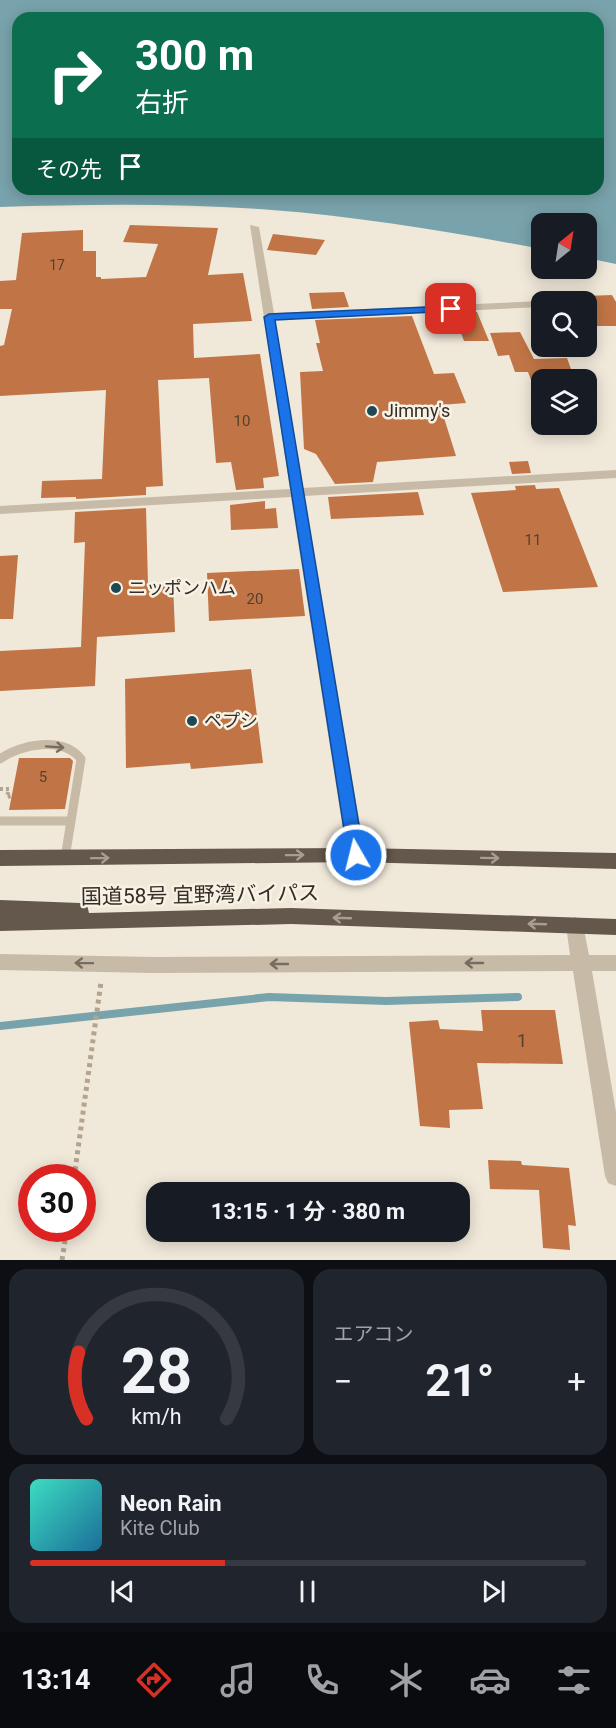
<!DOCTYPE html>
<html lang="ja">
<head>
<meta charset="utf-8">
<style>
	:root { --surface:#171b24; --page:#20242c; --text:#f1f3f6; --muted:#9ea1a6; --line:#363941; --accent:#d93025 }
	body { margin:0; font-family:Roboto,"Noto Sans JP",sans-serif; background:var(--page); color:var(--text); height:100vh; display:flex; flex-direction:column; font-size:22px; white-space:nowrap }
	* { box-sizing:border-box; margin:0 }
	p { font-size:20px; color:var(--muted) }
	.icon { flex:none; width:33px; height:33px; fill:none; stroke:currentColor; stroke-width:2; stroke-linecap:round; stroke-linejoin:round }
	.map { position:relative; height:1260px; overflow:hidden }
	.sheet { display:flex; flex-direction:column; gap:9px; padding:9px; background:#0d0f14; flex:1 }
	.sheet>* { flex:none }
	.guide { position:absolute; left:12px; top:12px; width:592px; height:183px; border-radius:18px; box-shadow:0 3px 15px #0003; background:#0b6e4f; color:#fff; overflow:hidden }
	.needle { width:39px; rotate:30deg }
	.fabs { position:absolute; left:531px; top:213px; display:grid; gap:12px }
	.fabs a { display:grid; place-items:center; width:66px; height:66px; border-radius:12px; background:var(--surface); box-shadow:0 3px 15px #0003; font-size:30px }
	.speed { position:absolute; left:18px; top:1164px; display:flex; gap:12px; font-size:30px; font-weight:700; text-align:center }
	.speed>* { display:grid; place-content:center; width:78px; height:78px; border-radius:50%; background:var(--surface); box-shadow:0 3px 15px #0003; line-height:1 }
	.speed .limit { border:9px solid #d22; background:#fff; color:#111 }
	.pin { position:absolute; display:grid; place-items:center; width:51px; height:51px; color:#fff; margin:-26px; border-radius:12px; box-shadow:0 3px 9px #0006 }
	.me { position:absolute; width:66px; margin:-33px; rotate:352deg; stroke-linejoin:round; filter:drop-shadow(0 0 4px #0008) }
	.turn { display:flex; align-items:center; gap:21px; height:126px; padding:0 24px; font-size:27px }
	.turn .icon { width:78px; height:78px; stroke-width:2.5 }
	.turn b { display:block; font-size:42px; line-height:51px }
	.then { display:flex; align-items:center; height:57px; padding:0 24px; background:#0003; gap:12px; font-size:22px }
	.big { font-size:45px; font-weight:700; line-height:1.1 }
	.sheet .card { flex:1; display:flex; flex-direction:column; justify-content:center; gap:9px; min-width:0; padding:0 21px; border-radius:18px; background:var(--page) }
	.sheet .dial { align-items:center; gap:0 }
	.dial svg { height:156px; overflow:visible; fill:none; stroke:var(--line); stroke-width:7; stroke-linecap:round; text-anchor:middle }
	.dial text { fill:var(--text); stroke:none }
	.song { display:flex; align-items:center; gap:18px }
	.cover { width:72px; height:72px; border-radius:9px; background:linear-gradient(135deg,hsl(170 70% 55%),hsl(200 70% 35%)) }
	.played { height:6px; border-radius:3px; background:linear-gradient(90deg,var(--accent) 35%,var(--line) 35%) }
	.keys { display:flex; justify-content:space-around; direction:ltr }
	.heat { display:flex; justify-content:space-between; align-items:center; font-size:33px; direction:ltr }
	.sheet .tiles { flex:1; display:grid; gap:9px; grid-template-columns:1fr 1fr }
	.card:last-child { grid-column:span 2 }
	.trip { position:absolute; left:146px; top:1182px; width:324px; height:60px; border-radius:18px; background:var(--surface); box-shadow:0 3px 15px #0003; font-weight:700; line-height:60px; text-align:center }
	.tab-bar { display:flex; height:96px; justify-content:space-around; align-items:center; background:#090b0e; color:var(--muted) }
	.tab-bar .icon { width:42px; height:42px }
	.tab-bar .on { color:var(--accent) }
	.tab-bar b { font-size:27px; color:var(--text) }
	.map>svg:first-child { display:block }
	.water { fill:#79a3ac; fill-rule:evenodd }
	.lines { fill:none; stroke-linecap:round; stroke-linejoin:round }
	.stream { stroke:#79a3ac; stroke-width:8 }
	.building { fill:#c17546 }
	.path-far1 { stroke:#b3a490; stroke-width:4; stroke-dasharray:3 3; stroke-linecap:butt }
	.path { stroke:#b3a490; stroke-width:5; stroke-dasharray:4 4; stroke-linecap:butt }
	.service { stroke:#c7baa6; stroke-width:9 }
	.minor { fill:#c7baa6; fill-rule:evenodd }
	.trunk { fill:#64574b; fill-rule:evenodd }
	.oneway { stroke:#766c60 }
	.oneway2 { stroke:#a79d90 }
	.route { fill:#1a73e8; stroke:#114b97; stroke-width:1.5 }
	.poi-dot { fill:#1e4853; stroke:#f8f2e5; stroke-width:2 }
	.labels { text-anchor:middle; stroke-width:5; stroke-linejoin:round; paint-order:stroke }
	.far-number-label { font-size:14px; fill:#573e2e }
	.number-label { font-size:15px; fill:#573e2e }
	.poi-label { font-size:18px; fill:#342c26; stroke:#f8f2e5; text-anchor:start }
	.near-number-label { font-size:18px; fill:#573e2e }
	.near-street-label { font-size:21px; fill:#342c26; stroke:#f8f2e5 }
</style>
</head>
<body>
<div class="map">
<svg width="616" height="1260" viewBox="0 0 616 1260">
	<rect width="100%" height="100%" fill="#f0e8d9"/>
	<path class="water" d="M0,0H616V264L587,258L586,224H542L541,249C452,232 363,217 272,210C182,203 90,204 0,207ZM18,18H598V189H18Z"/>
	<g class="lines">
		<polyline class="stream" points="0,1026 269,997 386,1001 518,997"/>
	</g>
	<g class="building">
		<polygon points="130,225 218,228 208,275 243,273 252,321 193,324 194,358 260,354 279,476 263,478 264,488 236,490 231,462 216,463 209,378 158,380 163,486 146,487 146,495 76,499 76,497 41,498 42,481 102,479 106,390 0,396 0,346 4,345 12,309 0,309 0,281 16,280 22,233 83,230 83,251 96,251 96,277 101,277 101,279 146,277 158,244 123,242"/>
		<polygon points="273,234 325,240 316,255 267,250"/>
		<polygon points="344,292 349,307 312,309 309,293"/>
		<polygon points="612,295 616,302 616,326 586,326 586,296"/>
		<polygon points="476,312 477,312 489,341 464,341 454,314"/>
		<polygon points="412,316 434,374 454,373 466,403 440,405 456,456 377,462 373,482 335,484 316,454 304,449 300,372 323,371 316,343 320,343 315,320"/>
		<polygon points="520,332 534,359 567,358 575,380 531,380 528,372 515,372 509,355 498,356 490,333"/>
		<polygon points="528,461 531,473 512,474 509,462"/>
		<polygon points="535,485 536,489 559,488 598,587 503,592 471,493 516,490 515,486"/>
		<polygon points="418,492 424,515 331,519 328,497"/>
		<polygon points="265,501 265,509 276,508 278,528 231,530 230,505"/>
		<polygon points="146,508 148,584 173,583 175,632 97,637 95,686 0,691 0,651 81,647 85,542 74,543 75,512"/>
		<polygon points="18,555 13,619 0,619 0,556"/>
		<polygon points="299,569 305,616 209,621 207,573"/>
		<polygon points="251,669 263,763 191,769 190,763 126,768 125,679"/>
		<polygon points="19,758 70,758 73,761 65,809 9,810"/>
		<polygon points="481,1010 555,1010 563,1064 477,1063 483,1109 449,1110 450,1128 420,1126 409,1022 438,1020 440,1029 483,1031"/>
		<polygon points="488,1160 521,1161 522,1165 569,1168 576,1226 568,1225 570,1250 543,1248 539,1190 490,1189"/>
	</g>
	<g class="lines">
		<polyline class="path-far1" points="0,789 9,789 7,797 12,796"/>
		<g class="path">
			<polyline points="74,1178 101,982"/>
			<polyline points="62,1260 67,1228"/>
		</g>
		<g class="service">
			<path d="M0,759C20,744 63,736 81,759L65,858"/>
			<polyline points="0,821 70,821"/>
		</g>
		<g class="minor">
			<polygon points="250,225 259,227 274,313 541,301 544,302 542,302 541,307 275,320 303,488 616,470 616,478 304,496 365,855 362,860 356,862 350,860 347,855 291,497 0,514 0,506 290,489"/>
			<polygon points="575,917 582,920 589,955 616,955 616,971 592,971 616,1112 616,1186 608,1183 605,1176 573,971 153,973 0,970 0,954 153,957 570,955 566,925 568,920"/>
		</g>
		<g class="trunk">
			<polygon points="356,848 616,853 616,869 356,862 0,866 0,850"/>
			<polygon points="0,900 80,903 87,905 89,913 291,908 616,919 616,935 291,924 0,931"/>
		</g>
	</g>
	<defs><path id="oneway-shaft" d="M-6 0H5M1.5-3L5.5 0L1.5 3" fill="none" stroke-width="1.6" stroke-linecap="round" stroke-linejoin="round" transform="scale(1.5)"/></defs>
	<g class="oneway">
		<use href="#oneway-shaft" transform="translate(55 747) rotate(4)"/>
		<use href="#oneway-shaft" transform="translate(84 963) rotate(-179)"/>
		<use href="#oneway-shaft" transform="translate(474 963) rotate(180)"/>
		<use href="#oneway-shaft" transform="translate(279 964) rotate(180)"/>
	</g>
	<g class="oneway2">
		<use href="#oneway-shaft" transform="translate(295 855) rotate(-1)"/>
		<use href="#oneway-shaft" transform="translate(100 858) rotate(-1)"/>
		<use href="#oneway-shaft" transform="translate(490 858) rotate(1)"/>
		<use href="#oneway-shaft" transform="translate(342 918) rotate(-178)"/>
		<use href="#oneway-shaft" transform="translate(537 924) rotate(-178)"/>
	</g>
	<polygon class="route" points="451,306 454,306 454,311 275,320 364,855 361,859 356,861 350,859 348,855 264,317 269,314"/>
	<g class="poi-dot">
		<circle cx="372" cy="411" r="6"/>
		<circle cx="116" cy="588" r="6"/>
		<circle cx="192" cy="721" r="6"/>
	</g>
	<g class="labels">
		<g class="far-number-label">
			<text x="57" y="270">17</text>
		</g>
		<g class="number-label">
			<text x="242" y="426">10</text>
			<text x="533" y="545">11</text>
			<text x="255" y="604">20</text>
			<text x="43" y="782">5</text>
		</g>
		<g class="poi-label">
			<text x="384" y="417">Jimmy's</text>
			<text x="128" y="594">ニッポンハム</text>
			<text x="204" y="727">ペプシ</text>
		</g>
		<g class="near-number-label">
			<text x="522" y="1047">1</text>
		</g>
		<g class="near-street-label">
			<text transform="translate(200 895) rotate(-1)" y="7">国道58号 宜野湾バイパス</text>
		</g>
	</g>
</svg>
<div class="fabs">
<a><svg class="needle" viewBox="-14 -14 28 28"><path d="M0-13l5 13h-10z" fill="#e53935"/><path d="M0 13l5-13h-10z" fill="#9ea1a6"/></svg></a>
<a><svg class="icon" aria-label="search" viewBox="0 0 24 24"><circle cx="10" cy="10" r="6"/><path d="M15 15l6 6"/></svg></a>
<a><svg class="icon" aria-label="layers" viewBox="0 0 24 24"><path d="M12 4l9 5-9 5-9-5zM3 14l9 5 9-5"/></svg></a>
</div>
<div class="speed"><div class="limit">30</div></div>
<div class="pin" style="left:451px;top:309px;background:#d93025"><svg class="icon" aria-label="arrive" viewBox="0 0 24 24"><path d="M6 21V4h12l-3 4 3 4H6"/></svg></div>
<svg class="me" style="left:356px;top:855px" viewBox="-20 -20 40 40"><circle r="17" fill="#1a73e8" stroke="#fff" stroke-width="3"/><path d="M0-11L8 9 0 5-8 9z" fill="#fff"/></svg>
<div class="trip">13:15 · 1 分 · 380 m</div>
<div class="guide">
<div class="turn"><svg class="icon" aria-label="right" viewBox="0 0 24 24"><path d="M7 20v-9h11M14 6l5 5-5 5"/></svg><div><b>300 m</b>右折</div></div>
<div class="then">その先<svg class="icon" aria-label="arrive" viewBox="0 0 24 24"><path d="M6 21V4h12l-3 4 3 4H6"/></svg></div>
</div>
</div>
<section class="sheet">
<div class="tiles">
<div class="card dial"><svg viewBox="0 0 100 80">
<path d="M14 69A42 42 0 1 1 86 69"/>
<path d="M14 69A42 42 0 0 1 10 35" stroke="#d93025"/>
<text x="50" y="56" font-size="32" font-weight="700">28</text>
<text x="50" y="72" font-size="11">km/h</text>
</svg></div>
<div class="card"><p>エアコン</p>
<div class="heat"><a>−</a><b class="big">21°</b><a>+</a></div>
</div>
<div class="card">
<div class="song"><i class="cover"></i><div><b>Neon Rain</b><p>Kite Club</p></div></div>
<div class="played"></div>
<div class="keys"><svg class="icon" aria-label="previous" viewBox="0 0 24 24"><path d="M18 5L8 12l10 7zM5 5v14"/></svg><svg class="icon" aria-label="pause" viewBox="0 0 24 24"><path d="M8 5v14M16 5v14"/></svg><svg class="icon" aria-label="next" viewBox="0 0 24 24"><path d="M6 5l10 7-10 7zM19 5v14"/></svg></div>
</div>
</div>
</section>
<nav class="tab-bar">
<b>13:14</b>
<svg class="icon on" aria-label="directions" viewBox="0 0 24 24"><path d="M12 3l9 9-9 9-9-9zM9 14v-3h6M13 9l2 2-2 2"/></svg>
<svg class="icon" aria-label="music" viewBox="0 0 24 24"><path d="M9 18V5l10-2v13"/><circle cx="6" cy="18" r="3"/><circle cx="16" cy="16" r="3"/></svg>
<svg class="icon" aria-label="phone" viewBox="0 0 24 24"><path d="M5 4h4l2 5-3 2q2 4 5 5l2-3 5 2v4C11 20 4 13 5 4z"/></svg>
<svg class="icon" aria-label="climate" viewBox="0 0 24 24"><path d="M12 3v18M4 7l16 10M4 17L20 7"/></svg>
<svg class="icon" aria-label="car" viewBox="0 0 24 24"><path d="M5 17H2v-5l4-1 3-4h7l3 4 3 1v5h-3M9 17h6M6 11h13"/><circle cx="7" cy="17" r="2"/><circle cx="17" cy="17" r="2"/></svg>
<svg class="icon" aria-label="filters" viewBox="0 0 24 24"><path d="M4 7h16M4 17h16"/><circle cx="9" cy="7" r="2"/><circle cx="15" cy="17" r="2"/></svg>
</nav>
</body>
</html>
